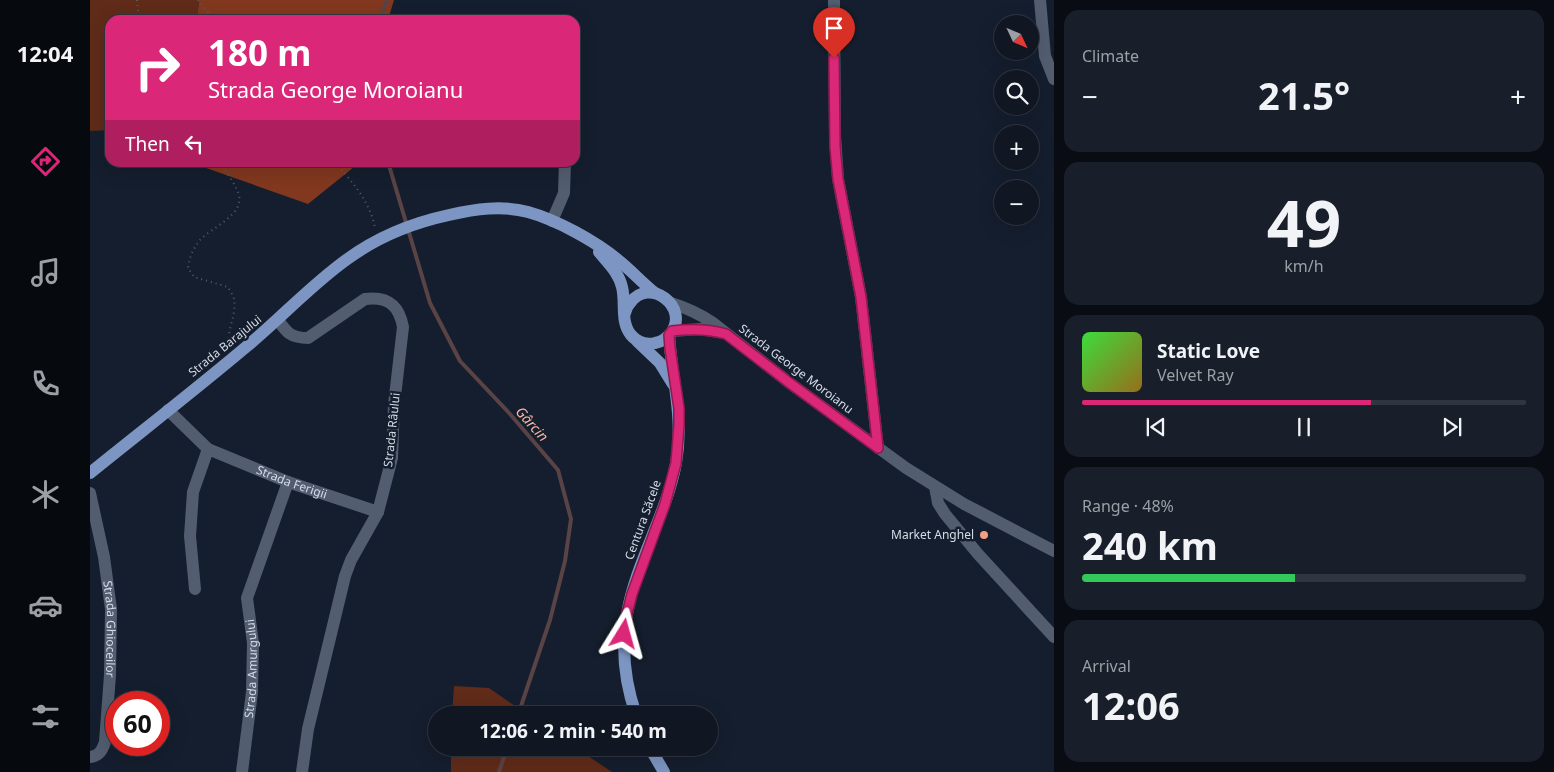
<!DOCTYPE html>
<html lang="en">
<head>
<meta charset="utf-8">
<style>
	:root { --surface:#101622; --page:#191f2a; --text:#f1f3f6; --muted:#9c9fa5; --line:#303540; --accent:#db2777 }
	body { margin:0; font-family:"Noto Sans",sans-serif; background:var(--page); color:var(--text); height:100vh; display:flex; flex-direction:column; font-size:19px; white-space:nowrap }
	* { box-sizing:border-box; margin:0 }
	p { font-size:16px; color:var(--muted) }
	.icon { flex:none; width:28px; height:28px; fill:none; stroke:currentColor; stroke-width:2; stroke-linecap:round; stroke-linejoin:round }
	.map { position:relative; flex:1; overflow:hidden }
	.details { display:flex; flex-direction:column; gap:10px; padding:10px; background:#090c13; width:500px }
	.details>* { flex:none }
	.banner { position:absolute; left:15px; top:15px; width:475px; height:152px; border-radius:15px; box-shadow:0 5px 20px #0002,0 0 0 1px var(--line); background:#db2777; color:#fff; overflow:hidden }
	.needle { width:32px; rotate:134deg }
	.tools { position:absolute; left:904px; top:15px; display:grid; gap:10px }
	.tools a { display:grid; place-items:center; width:45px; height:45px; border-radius:50%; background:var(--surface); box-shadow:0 5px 20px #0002,0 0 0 1px var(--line); font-size:25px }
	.speed { position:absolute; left:15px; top:691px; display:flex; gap:10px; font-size:25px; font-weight:700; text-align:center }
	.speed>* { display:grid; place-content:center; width:65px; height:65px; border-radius:50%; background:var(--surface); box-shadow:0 5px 20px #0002,0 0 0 1px var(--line); line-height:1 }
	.speed .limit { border:8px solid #d22; background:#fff; color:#111 }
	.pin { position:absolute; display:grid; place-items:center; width:42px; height:42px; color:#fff; margin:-51px -21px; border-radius:50% 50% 50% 0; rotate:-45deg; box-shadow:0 0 5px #0007 }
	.pin .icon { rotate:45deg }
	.me { position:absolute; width:55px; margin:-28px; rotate:8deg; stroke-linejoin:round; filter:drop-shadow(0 0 4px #0008) }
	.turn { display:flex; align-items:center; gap:18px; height:105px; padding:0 20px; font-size:22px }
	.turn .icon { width:65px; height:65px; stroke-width:2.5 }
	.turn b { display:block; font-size:35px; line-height:42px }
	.then { display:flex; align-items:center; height:48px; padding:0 20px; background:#0003; gap:10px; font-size:19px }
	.big { font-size:38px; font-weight:700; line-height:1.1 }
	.details .tile { flex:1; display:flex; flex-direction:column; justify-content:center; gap:8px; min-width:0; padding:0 18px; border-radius:15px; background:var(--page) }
	.details .dial { align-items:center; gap:0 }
	.dial b { font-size:65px; line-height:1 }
	.song { display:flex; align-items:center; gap:15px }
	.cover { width:60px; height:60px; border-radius:8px; background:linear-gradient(135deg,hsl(120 70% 55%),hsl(40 70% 35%)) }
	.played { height:5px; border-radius:2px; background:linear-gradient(90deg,var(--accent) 65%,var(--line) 65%) }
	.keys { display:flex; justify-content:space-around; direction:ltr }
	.heat { display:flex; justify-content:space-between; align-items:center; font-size:28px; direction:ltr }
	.charge { height:8px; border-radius:4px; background:linear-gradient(90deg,#34c759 48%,var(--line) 0) }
	.trip { position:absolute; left:338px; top:706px; width:290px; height:50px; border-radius:25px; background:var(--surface); box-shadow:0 5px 20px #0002,0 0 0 1px var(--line); font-weight:700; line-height:50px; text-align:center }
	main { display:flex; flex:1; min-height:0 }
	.menu { display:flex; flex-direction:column; width:90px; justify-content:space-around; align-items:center; background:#06090e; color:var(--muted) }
	.menu .icon { width:35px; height:35px }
	.menu .selected { color:var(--accent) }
	.menu b { font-size:22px; color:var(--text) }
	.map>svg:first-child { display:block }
	.green { fill:#602b19 }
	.forest { fill:#82381f }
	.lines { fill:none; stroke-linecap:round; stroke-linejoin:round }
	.stream { stroke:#5a4345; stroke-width:4 }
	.path { stroke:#545c6b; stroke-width:2; stroke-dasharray:1 4; stroke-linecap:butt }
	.minor { stroke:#525d70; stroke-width:12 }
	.secondary { stroke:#525d70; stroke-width:12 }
	.primary { stroke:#7c95c2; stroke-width:12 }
	.route-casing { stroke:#8e194d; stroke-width:12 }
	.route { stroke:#db2777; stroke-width:9 }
	.poi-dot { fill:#f39f84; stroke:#151e2e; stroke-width:2 }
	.labels { text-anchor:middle; stroke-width:5; stroke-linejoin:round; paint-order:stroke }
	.street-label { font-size:12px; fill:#d5dce7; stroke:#151e2e }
	.poi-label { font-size:12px; fill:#d5dce7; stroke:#151e2e; text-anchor:end }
	.water-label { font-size:14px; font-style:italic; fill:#fab7a2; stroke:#151e2e }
</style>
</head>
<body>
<main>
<nav class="menu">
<b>12:04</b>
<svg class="icon selected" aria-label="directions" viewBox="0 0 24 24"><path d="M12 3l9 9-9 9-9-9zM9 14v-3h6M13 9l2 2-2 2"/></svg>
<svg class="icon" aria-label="music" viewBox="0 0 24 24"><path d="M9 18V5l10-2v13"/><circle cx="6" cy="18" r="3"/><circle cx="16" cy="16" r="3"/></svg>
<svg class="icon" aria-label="phone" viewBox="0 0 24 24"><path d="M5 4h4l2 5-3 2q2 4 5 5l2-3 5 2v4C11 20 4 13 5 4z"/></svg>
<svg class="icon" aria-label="climate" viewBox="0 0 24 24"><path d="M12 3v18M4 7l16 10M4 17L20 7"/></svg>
<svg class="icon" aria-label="car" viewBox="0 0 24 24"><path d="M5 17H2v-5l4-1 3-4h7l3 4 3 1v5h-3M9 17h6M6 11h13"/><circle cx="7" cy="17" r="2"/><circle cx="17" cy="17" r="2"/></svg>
<svg class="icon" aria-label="filters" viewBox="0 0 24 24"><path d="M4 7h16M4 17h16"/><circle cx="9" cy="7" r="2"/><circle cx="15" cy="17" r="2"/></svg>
</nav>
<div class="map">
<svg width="964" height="772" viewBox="0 0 964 772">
	<rect width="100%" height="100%" fill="#151e2e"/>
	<g class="green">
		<polygon points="0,0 109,0 107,20 20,20 20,130 0,131"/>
		<polygon points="364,686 399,688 438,715 362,715"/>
		<polygon points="361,748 486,748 522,772 361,772"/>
	</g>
	<g class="forest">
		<polygon points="109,0 304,0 298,20 107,20"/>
		<polygon points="102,163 269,162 269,163 218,204"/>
	</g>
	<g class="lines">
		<g class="stream">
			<polyline points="290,20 297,0"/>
			<polyline points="298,162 340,303 370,361 420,414 468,470 481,519 475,561 460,620 428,715"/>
			<polyline points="409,772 417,748"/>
		</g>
		<g class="path">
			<polyline points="47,0 49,20"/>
			<polyline points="108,0 125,20"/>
			<path d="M130,162C136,172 144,182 148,192C157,214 122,227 110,240C103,249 100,256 98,268L104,277L138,287C140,291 143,295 144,299C147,315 136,331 139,347"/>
			<path d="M245,162C262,182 280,201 285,228"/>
		</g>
		<g class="minor">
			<polyline points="744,0 745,136 748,179 771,297 788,448"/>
			<polyline points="950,0 955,56 964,79"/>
			<polyline points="462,221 474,193 475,162"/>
			<path d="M188,320C197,333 201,338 218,338L275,299C298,296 309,305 313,327L304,405L302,458L288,512L261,560L255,576L218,729L212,772"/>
			<path id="s1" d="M78,410L118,449L198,482L288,512"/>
			<polyline points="845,487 848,503 855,514 888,554 964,637"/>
			<path id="s2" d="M0,493L14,557L21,609L20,675L15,742C12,751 9,756 0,757"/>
			<polyline points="105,589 100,536 103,492 118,449"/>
			<path id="s3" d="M152,772L162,692L163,643L157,598L198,482"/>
		</g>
		<g class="secondary">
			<path d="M581,303C597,308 610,314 623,323L701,384L816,468L874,504L964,551"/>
			<polyline points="582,331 611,329 634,333"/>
		</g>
		<g class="primary">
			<path d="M509,252C518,263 529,273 532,287C536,302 530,322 541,335C547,342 556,345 565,343C571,342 577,338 581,333C600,307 559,276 540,303C537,306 536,310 535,313"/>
			<polyline points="548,342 570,363 583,384"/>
			<path d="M0,473C52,431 105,390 156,347C190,319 220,286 256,260C287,237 322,223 359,215C385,209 412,205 438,212C467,220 505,241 528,260C541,270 552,283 565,293"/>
			<path d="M546,715C535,683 531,648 537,614C546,562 576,516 586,463C594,417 582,380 579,335"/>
			<polyline points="560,748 574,772"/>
		</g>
	</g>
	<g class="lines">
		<defs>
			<path id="route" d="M534,634L537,614L542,594L575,504L586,463L589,425V408L580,348L579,335L582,331C601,329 618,329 636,334L701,384L788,448L771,297L748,179L745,147L744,58"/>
		</defs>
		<use href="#route" class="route-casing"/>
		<use href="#route" class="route"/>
	</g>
	<circle class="poi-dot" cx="894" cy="535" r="5"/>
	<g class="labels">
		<g class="street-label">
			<text transform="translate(135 346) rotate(-39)" y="4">Strada Barajului</text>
			<text transform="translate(706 369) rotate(37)" y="4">Strada George Moroianu</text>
			<text transform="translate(302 430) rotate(-84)" y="4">Strada Râului</text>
			<text dy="4" stroke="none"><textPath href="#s1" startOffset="146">Strada Ferigii</textPath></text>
			<text transform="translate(553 520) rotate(-70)" y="4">Centura Săcele</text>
			<text dy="4" stroke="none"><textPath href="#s2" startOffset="138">Strada Ghioceilor</textPath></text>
			<text dy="4" stroke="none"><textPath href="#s3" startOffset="104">Strada Amurgului</textPath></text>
		</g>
		<g class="poi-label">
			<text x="884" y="539">Market Anghel</text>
		</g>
		<g class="water-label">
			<text transform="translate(442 424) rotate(48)" y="5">Gârcin</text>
		</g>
	</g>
</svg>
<div class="tools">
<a><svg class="needle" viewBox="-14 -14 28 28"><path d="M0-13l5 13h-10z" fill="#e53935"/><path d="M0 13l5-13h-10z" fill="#9c9fa5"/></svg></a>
<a><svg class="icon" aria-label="search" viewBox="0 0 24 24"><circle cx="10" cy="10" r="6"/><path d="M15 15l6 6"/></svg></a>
<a>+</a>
<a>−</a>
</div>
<div class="speed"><div class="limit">60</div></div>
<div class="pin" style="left:744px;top:58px;background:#d93025"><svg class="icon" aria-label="arrive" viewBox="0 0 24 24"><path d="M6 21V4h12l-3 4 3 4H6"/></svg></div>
<svg class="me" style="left:534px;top:634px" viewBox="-20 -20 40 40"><path d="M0-17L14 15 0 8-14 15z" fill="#db2777" stroke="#fff" stroke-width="4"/></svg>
<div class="trip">12:06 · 2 min · 540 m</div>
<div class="banner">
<div class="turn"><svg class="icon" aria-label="right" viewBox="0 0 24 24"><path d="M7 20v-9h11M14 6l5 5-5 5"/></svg><div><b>180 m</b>Strada George Moroianu</div></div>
<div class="then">Then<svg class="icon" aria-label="left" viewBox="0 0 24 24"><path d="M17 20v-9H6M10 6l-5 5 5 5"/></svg></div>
</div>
</div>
<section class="details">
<div class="tile"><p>Climate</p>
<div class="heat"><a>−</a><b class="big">21.5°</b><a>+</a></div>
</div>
<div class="tile dial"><b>49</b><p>km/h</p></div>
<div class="tile">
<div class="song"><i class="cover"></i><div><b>Static Love</b><p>Velvet Ray</p></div></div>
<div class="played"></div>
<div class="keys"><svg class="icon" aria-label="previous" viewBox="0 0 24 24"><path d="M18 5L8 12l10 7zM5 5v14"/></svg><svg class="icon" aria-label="pause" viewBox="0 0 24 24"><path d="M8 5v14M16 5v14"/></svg><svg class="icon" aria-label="next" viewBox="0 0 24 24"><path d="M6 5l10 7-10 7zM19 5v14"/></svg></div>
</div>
<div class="tile"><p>Range · 48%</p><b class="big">240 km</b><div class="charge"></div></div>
<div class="tile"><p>Arrival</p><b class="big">12:06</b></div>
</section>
</main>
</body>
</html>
